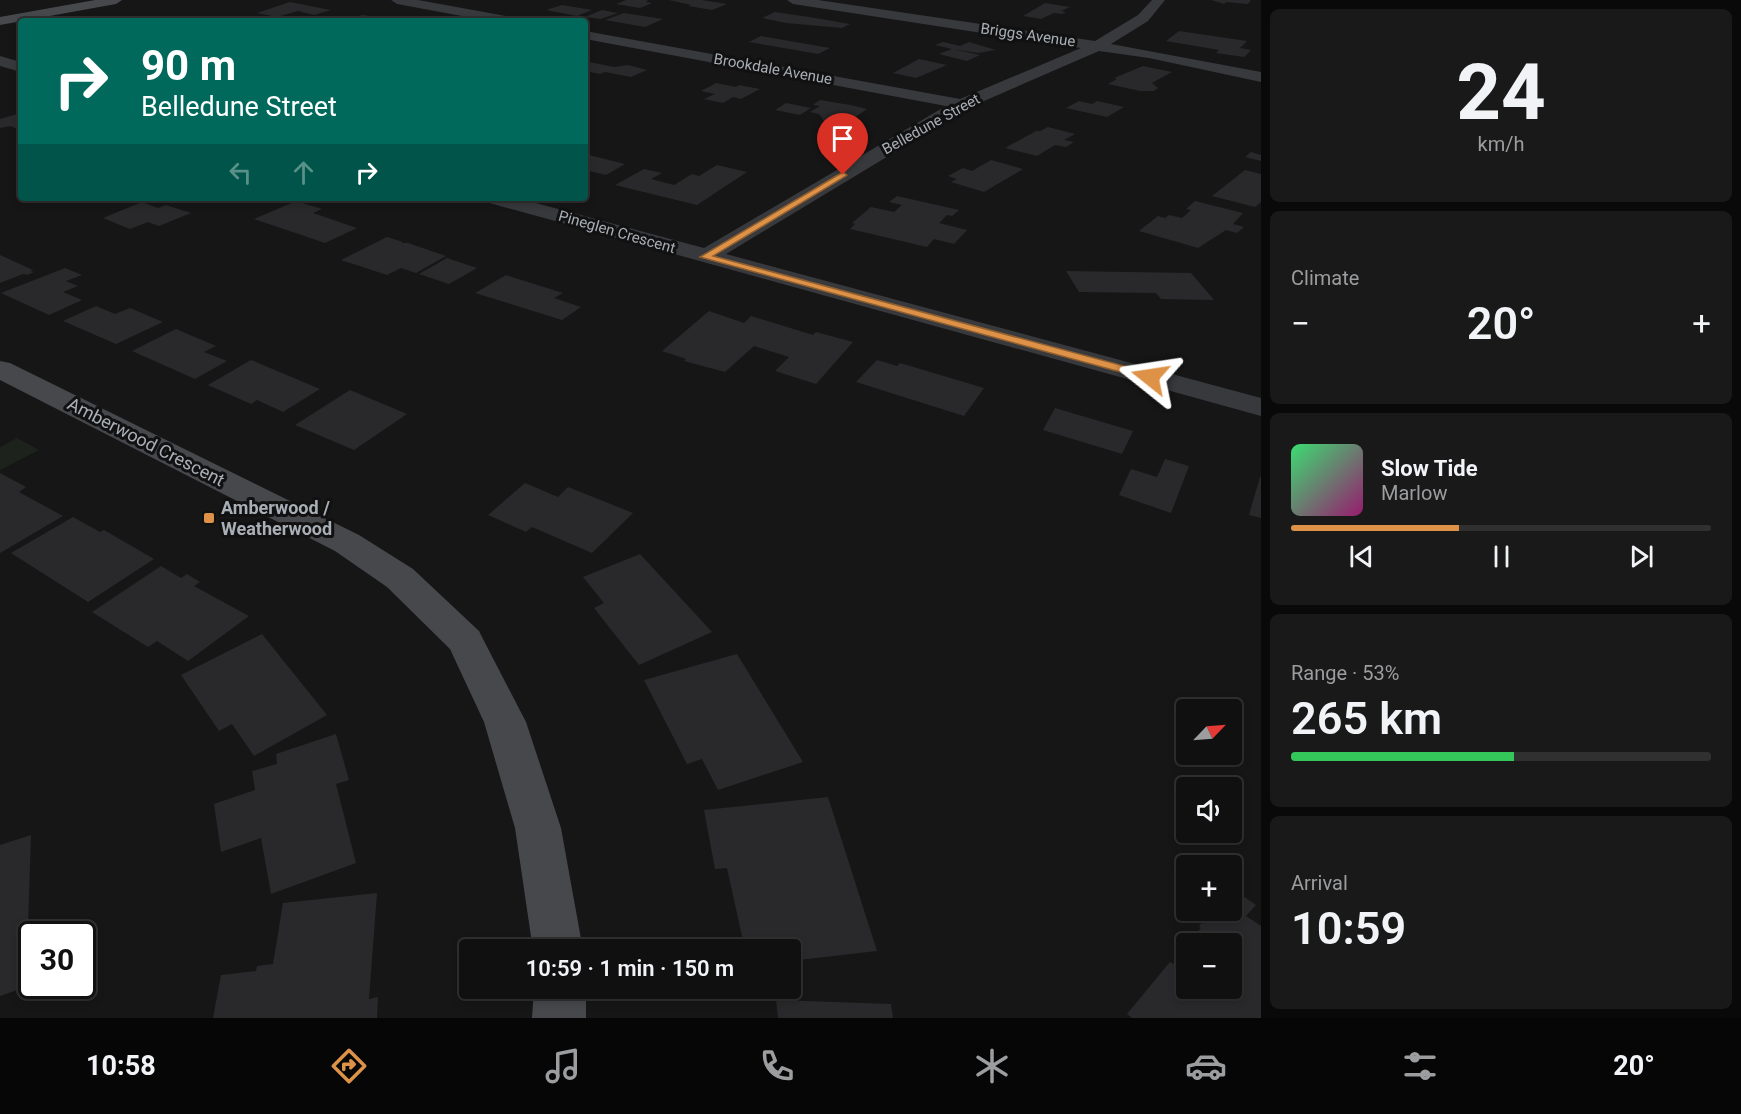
<!DOCTYPE html>
<html lang="en">
<head>
<meta charset="utf-8">
<style>
	:root { --surface:#101011; --page:#19191a; --text:#f1f3f6; --muted:#9c9d9f; --line:#303031; --accent:#de9248 }
	body { margin:0; font-family:Roboto,sans-serif; background:var(--page); color:var(--text); height:100vh; display:flex; flex-direction:column; font-size:22px; white-space:nowrap }
	* { box-sizing:border-box; margin:0 }
	p { font-size:20px; color:var(--muted) }
	.icon { flex:none; width:33px; height:33px; fill:none; stroke:currentColor; stroke-width:2; stroke-linecap:round; stroke-linejoin:round }
	.map { position:relative; flex:1; overflow:hidden }
	.panel { display:flex; flex-direction:column; gap:9px; padding:9px; background:#090909; width:480px }
	.panel>* { flex:none }
	.top-card { position:absolute; left:18px; top:18px; width:570px; height:183px; border-radius:6px; box-shadow:0 3px 9px #0003,0 0 0 2px var(--line); background:#00695c; color:#fff; overflow:hidden }
	.needle { width:39px; rotate:65deg }
	.tools { position:absolute; left:1176px; top:699px; display:grid; gap:12px }
	.tools a { display:grid; place-items:center; width:66px; height:66px; border-radius:6px; background:var(--surface); box-shadow:0 3px 9px #0003,0 0 0 2px var(--line); font-size:30px }
	.speed { position:absolute; left:18px; top:921px; display:flex; gap:12px; font-size:30px; font-weight:700; text-align:center }
	.speed>* { display:grid; place-content:center; width:78px; height:78px; border-radius:50%; background:var(--surface); box-shadow:0 3px 9px #0003,0 0 0 2px var(--line); line-height:1 }
	.speed .limit { border:3px solid #111; border-radius:9px; background:#fff; color:#111 }
	.pin { position:absolute; display:grid; place-items:center; width:51px; height:51px; color:#fff; margin:-62px -26px; border-radius:50% 50% 50% 0; rotate:-45deg; box-shadow:0 0 6px #0007 }
	.pin .icon { rotate:45deg }
	.me { position:absolute; width:66px; margin:-33px; rotate:285deg; stroke-linejoin:round; filter:drop-shadow(0 0 4px #0008) }
	.turn { display:flex; align-items:center; gap:21px; height:126px; padding:0 24px; font-size:27px }
	.turn .icon { width:78px; height:78px; stroke-width:2.5 }
	.turn b { display:block; font-size:42px; line-height:51px }
	.lanes { display:flex; align-items:center; height:57px; padding:0 24px; background:#0003; justify-content:center; gap:30px; direction:ltr }
	.lanes .off { opacity:.35 }
	.big { font-size:45px; font-weight:600; line-height:1.1 }
	.panel .card { flex:1; display:flex; flex-direction:column; justify-content:center; gap:9px; min-width:0; padding:0 21px; border-radius:9px; background:var(--page) }
	.panel .dial { align-items:center; gap:0 }
	.dial b { font-size:78px; line-height:1 }
	.song { display:flex; align-items:center; gap:18px }
	.cover { width:72px; height:72px; border-radius:9px; background:linear-gradient(135deg,hsl(140 70% 55%),hsl(320 70% 35%)) }
	.played { height:6px; border-radius:3px; background:linear-gradient(90deg,var(--accent) 40%,var(--line) 40%) }
	.keys { display:flex; justify-content:space-around; direction:ltr }
	.heat { display:flex; justify-content:space-between; align-items:center; font-size:33px; direction:ltr }
	.charge { height:9px; border-radius:4px; background:linear-gradient(90deg,#34c759 53%,var(--line) 0) }
	.trip { position:absolute; left:459px; top:939px; width:342px; height:60px; border-radius:6px; background:var(--surface); box-shadow:0 3px 9px #0003,0 0 0 2px var(--line); font-weight:600; line-height:60px; text-align:center }
	.menu { display:flex; height:96px; justify-content:space-around; align-items:center; background:#060607; color:var(--muted) }
	.menu .icon { width:42px; height:42px }
	.menu .active { color:var(--accent) }
	.menu b { font-size:27px; color:var(--text) }
	main { display:flex; flex:1; min-height:0 }
	.map>svg:first-child { display:block }
	.green { fill:#1d221c }
	.building { fill:#29292b; fill-rule:evenodd }
	.lines { fill:none; stroke-linecap:round; stroke-linejoin:round }
	.street { fill:#37393c; fill-rule:evenodd }
	.secondary { fill:#46484c; fill-rule:evenodd }
	.route { fill:#de9248; stroke:#905f2f; stroke-width:1.5 }
	.poi-dot { fill:#de9248; stroke:#111112; stroke-width:2 }
	.labels { text-anchor:middle; stroke-width:6; stroke-linejoin:round; paint-order:stroke }
	.far-street-label { font-size:15px; fill:#a9afb6; stroke:#111112 }
	.street-label { font-size:18px; fill:#a9afb6; stroke:#111112 }
	.poi-label { font-size:18px; font-weight:bold; fill:#a9afb6; stroke:#111112; text-anchor:start }
</style>
</head>
<body>
<main>
<div class="map">
<svg width="1261" height="1018" viewBox="0 0 1261 1018">
	<rect width="100%" height="100%" fill="#161617"/>
	<polygon class="green" points="17,438 39,450 0,470 0,447"/>
	<g class="building">
		<polygon points="626,0 648,0 646,2 652,3 640,8 616,4"/>
		<polygon points="669,0 702,0 727,4 712,10 688,6 691,5"/>
		<polygon points="1211,0 1251,0 1248,4 1226,2 1224,4"/>
		<polygon points="290,2 315,7 331,10 314,15 298,11 277,17 257,13"/>
		<polygon points="1045,3 1070,7 1061,11 1066,12 1062,14 1054,13 1041,19 1023,16"/>
		<polygon points="562,5 592,10 577,16 546,10"/>
		<polygon points="602,10 618,13 601,19 585,17"/>
		<polygon points="775,12 809,17 850,24 842,28 786,23 762,18"/>
		<polygon points="624,13 663,19 645,27 605,20"/>
		<polygon points="362,15 379,17 376,18 383,19 345,21"/>
		<polygon points="1179,31 1247,41 1240,48 1251,50 1244,57 1216,53 1219,50 1166,41"/>
		<polygon points="761,36 830,48 818,54 749,42"/>
		<polygon points="943,42 960,46 969,42 996,50 978,53 953,49 980,55 967,61 939,54 952,49 935,45"/>
		<polygon points="919,59 947,65 916,78 893,73"/>
		<polygon points="589,62 614,67 628,65 647,70 631,77 605,72 600,74 585,71 585,64"/>
		<polygon points="1143,66 1172,72 1152,83 1158,88 1154,91 1140,91 1108,84 1117,79 1114,78"/>
		<polygon points="716,83 736,87 739,85 760,89 741,99 733,97 723,103 704,99 715,94 701,91"/>
		<polygon points="820,100 850,105 867,109 844,125 822,120 823,119 819,114 810,112 820,106 813,105"/>
		<polygon points="1079,101 1092,104 1097,101 1124,107 1107,117 1066,108"/>
		<polygon points="786,103 811,108 800,115 775,110"/>
		<polygon points="21,113 21,130 10,126 0,128 0,119"/>
		<polygon points="1048,127 1075,134 1064,140 1074,142 1066,147 1055,145 1037,156 1005,148 1036,131 1040,131"/>
		<polygon points="1251,152 1261,155 1261,161 1245,157"/>
		<polygon points="585,154 625,164 606,175 585,170"/>
		<polygon points="991,160 1023,169 984,192 951,182 957,179 948,176 963,168 972,171"/>
		<polygon points="717,165 747,172 697,205 615,185 644,169 662,173 651,179 674,185 692,174 699,176"/>
		<polygon points="1245,170 1261,174 1261,202 1255,207 1212,196"/>
		<polygon points="897,196 959,210 952,216 947,215 939,223 967,230 954,244 934,239 927,247 850,229 855,224 852,223 871,207 894,212 902,205 889,202"/>
		<polygon points="296,201 322,209 313,213 357,228 325,243 254,219"/>
		<polygon points="1195,201 1243,213 1233,224 1244,227 1237,233 1226,230 1198,248 1139,231 1158,216 1165,218 1169,215 1182,218 1191,210 1186,209"/>
		<polygon points="142,202 158,208 166,205 191,213 159,226 148,222 130,229 103,218"/>
		<polygon points="387,237 403,242 401,243 408,243 446,256 416,273 401,268 387,275 341,260"/>
		<polygon points="0,255 33,270 30,271 34,272 27,275 23,274 0,283"/>
		<polygon points="447,258 477,268 449,284 419,274"/>
		<polygon points="65,268 82,275 66,281 78,286 63,292 82,300 49,315 1,293"/>
		<polygon points="1066,271 1191,273 1214,300 1161,299 1156,293 1079,292"/>
		<polygon points="506,275 563,293 554,298 581,307 562,320 475,293"/>
		<polygon points="96,306 115,314 130,308 163,322 116,344 63,321"/>
		<polygon points="709,311 744,323 751,316 813,335 816,332 853,342 816,384 775,371 789,357 754,346 725,372 684,361 686,359 662,351"/>
		<polygon points="176,329 216,346 204,352 227,361 195,379 132,351"/>
		<polygon points="251,360 320,389 283,412 257,400 251,404 208,385"/>
		<polygon points="877,360 897,366 900,363 984,388 964,416 856,382"/>
		<polygon points="350,390 407,414 354,450 295,425"/>
		<polygon points="1055,408 1133,431 1122,454 1043,430"/>
		<polygon points="1165,459 1189,466 1171,513 1119,495 1131,469 1157,477"/>
		<polygon points="0,473 26,487 19,492 63,516 0,553"/>
		<polygon points="1260,477 1261,477 1261,518 1249,515"/>
		<polygon points="525,483 558,497 568,487 633,513 592,553 532,527 526,532 488,515"/>
		<polygon points="73,517 100,532 104,530 154,559 88,602 11,553"/>
		<polygon points="640,554 712,632 639,665 594,608 604,603 583,577"/>
		<polygon points="161,566 181,578 187,574 200,582 194,586 249,616 188,661 157,641 148,647 92,612"/>
		<polygon points="262,634 327,715 254,756 232,724 219,731 181,675"/>
		<polygon points="737,654 803,762 718,790 702,759 687,764 644,680"/>
		<polygon points="336,734 349,780 336,784 356,863 271,894 261,838 221,852 214,804 255,790 252,771 277,764 276,754"/>
		<polygon points="828,797 877,951 790,961 790,950 745,950 727,868 715,869 704,810"/>
		<polygon points="31,835 26,987 0,996 0,845"/>
		<path d="M1236,891L1256,905L1246,916L1261,926V1018H1132L1127,1014L1170,962L1173,964L1180,955L1176,953L1191,934L1194,936L1201,928L1199,926L1210,912L1212,914L1215,910H1232V896ZM1186,944H1232V988H1186Z"/>
		<polygon points="377,893 369,999 378,997 377,1018 213,1018 221,975 256,971 257,966 273,964 283,903"/>
		<polygon points="776,1000 891,1004 893,1018 778,1018"/>
	</g>
	<g class="lines">
		<g class="street">
			<polygon points="391,0 418,0 511,17 518,21 489,21 397,4"/>
			<polygon points="787,0 818,0 1095,41 1138,15 1152,0 1165,0 1148,21 1111,44 1261,72 1261,82 1149,58 1099,51 968,108 726,254 1261,398 1261,416 486,202 483,198 517,198 704,248 946,106 585,39 585,31 960,99 1081,48 793,4"/>
			<polygon points="0,56 21,62 21,72 0,66"/>
		</g>
		<g class="secondary">
			<polygon points="95,0 122,0 116,4 0,25 0,17"/>
			<polygon points="0,361 10,363 359,535 413,569 479,631 484,641 526,722 561,828 583,950 533,950 515,828 484,722 450,649 387,587 335,551 0,380"/>
			<polygon points="534,988 586,988 586,1018 532,1018"/>
		</g>
	</g>
	<polygon class="route" points="843,172 847,175 846,176 713,256 1154,374 1155,377 1154,379 1146,379 700,257"/>
	<rect class="poi-dot" x="203" y="512" width="12" height="12" rx="3"/>
	<g class="labels">
		<g class="far-street-label">
			<text transform="translate(1028 35) rotate(8)" y="5">Briggs Avenue</text>
			<text transform="translate(773 69) rotate(10)" y="5">Brookdale Avenue</text>
			<text transform="translate(931 124) rotate(-29)" y="5">Belledune Street</text>
			<text transform="translate(617 232) rotate(16)" y="5">Pineglen Crescent</text>
		</g>
		<g class="street-label">
			<text transform="translate(146 442) rotate(27)" y="6">Amberwood Crescent</text>
		</g>
		<g class="poi-label">
			<text x="221" y="514">Amberwood /<tspan x="221" dy="21">Weatherwood</tspan></text>
		</g>
	</g>
</svg>
<div class="tools">
<a><svg class="needle" viewBox="-14 -14 28 28"><path d="M0-13l5 13h-10z" fill="#e53935"/><path d="M0 13l5-13h-10z" fill="#9c9d9f"/></svg></a>
<a><svg class="icon" aria-label="sound" viewBox="0 0 24 24"><path d="M4 9h4l5-4v14l-5-4H4zM17 9q2 3 0 6"/></svg></a>
<a>+</a>
<a>−</a>
</div>
<div class="speed"><div class="limit">30</div></div>
<div class="pin" style="left:843px;top:175px;background:#d93025"><svg class="icon" aria-label="arrive" viewBox="0 0 24 24"><path d="M6 21V4h12l-3 4 3 4H6"/></svg></div>
<svg class="me" style="left:1150px;top:377px" viewBox="-20 -20 40 40"><path d="M0-17L14 15 0 8-14 15z" fill="#de9248" stroke="#fff" stroke-width="4"/></svg>
<div class="trip">10:59 · 1 min · 150 m</div>
<div class="top-card">
<div class="turn"><svg class="icon" aria-label="right" viewBox="0 0 24 24"><path d="M7 20v-9h11M14 6l5 5-5 5"/></svg><div><b>90 m</b>Belledune Street</div></div>
<div class="lanes"><svg class="icon off" aria-label="left" viewBox="0 0 24 24"><path d="M17 20v-9H6M10 6l-5 5 5 5"/></svg><svg class="icon off" aria-label="ahead" viewBox="0 0 24 24"><path d="M12 20V5M6 11l6-6 6 6"/></svg><svg class="icon" aria-label="right" viewBox="0 0 24 24"><path d="M7 20v-9h11M14 6l5 5-5 5"/></svg></div>
</div>
</div>
<section class="panel">
<div class="card dial"><b>24</b><p>km/h</p></div>
<div class="card"><p>Climate</p>
<div class="heat"><a>−</a><b class="big">20°</b><a>+</a></div>
</div>
<div class="card">
<div class="song"><i class="cover"></i><div><b>Slow Tide</b><p>Marlow</p></div></div>
<div class="played"></div>
<div class="keys"><svg class="icon" aria-label="previous" viewBox="0 0 24 24"><path d="M18 5L8 12l10 7zM5 5v14"/></svg><svg class="icon" aria-label="pause" viewBox="0 0 24 24"><path d="M8 5v14M16 5v14"/></svg><svg class="icon" aria-label="next" viewBox="0 0 24 24"><path d="M6 5l10 7-10 7zM19 5v14"/></svg></div>
</div>
<div class="card"><p>Range · 53%</p><b class="big">265 km</b><div class="charge"></div></div>
<div class="card"><p>Arrival</p><b class="big">10:59</b></div>
</section>
</main>
<nav class="menu">
<b>10:58</b>
<svg class="icon active" aria-label="directions" viewBox="0 0 24 24"><path d="M12 3l9 9-9 9-9-9zM9 14v-3h6M13 9l2 2-2 2"/></svg>
<svg class="icon" aria-label="music" viewBox="0 0 24 24"><path d="M9 18V5l10-2v13"/><circle cx="6" cy="18" r="3"/><circle cx="16" cy="16" r="3"/></svg>
<svg class="icon" aria-label="phone" viewBox="0 0 24 24"><path d="M5 4h4l2 5-3 2q2 4 5 5l2-3 5 2v4C11 20 4 13 5 4z"/></svg>
<svg class="icon" aria-label="climate" viewBox="0 0 24 24"><path d="M12 3v18M4 7l16 10M4 17L20 7"/></svg>
<svg class="icon" aria-label="car" viewBox="0 0 24 24"><path d="M5 17H2v-5l4-1 3-4h7l3 4 3 1v5h-3M9 17h6M6 11h13"/><circle cx="7" cy="17" r="2"/><circle cx="17" cy="17" r="2"/></svg>
<svg class="icon" aria-label="filters" viewBox="0 0 24 24"><path d="M4 7h16M4 17h16"/><circle cx="9" cy="7" r="2"/><circle cx="15" cy="17" r="2"/></svg>
<b>20°</b>
</nav>
</body>
</html>
